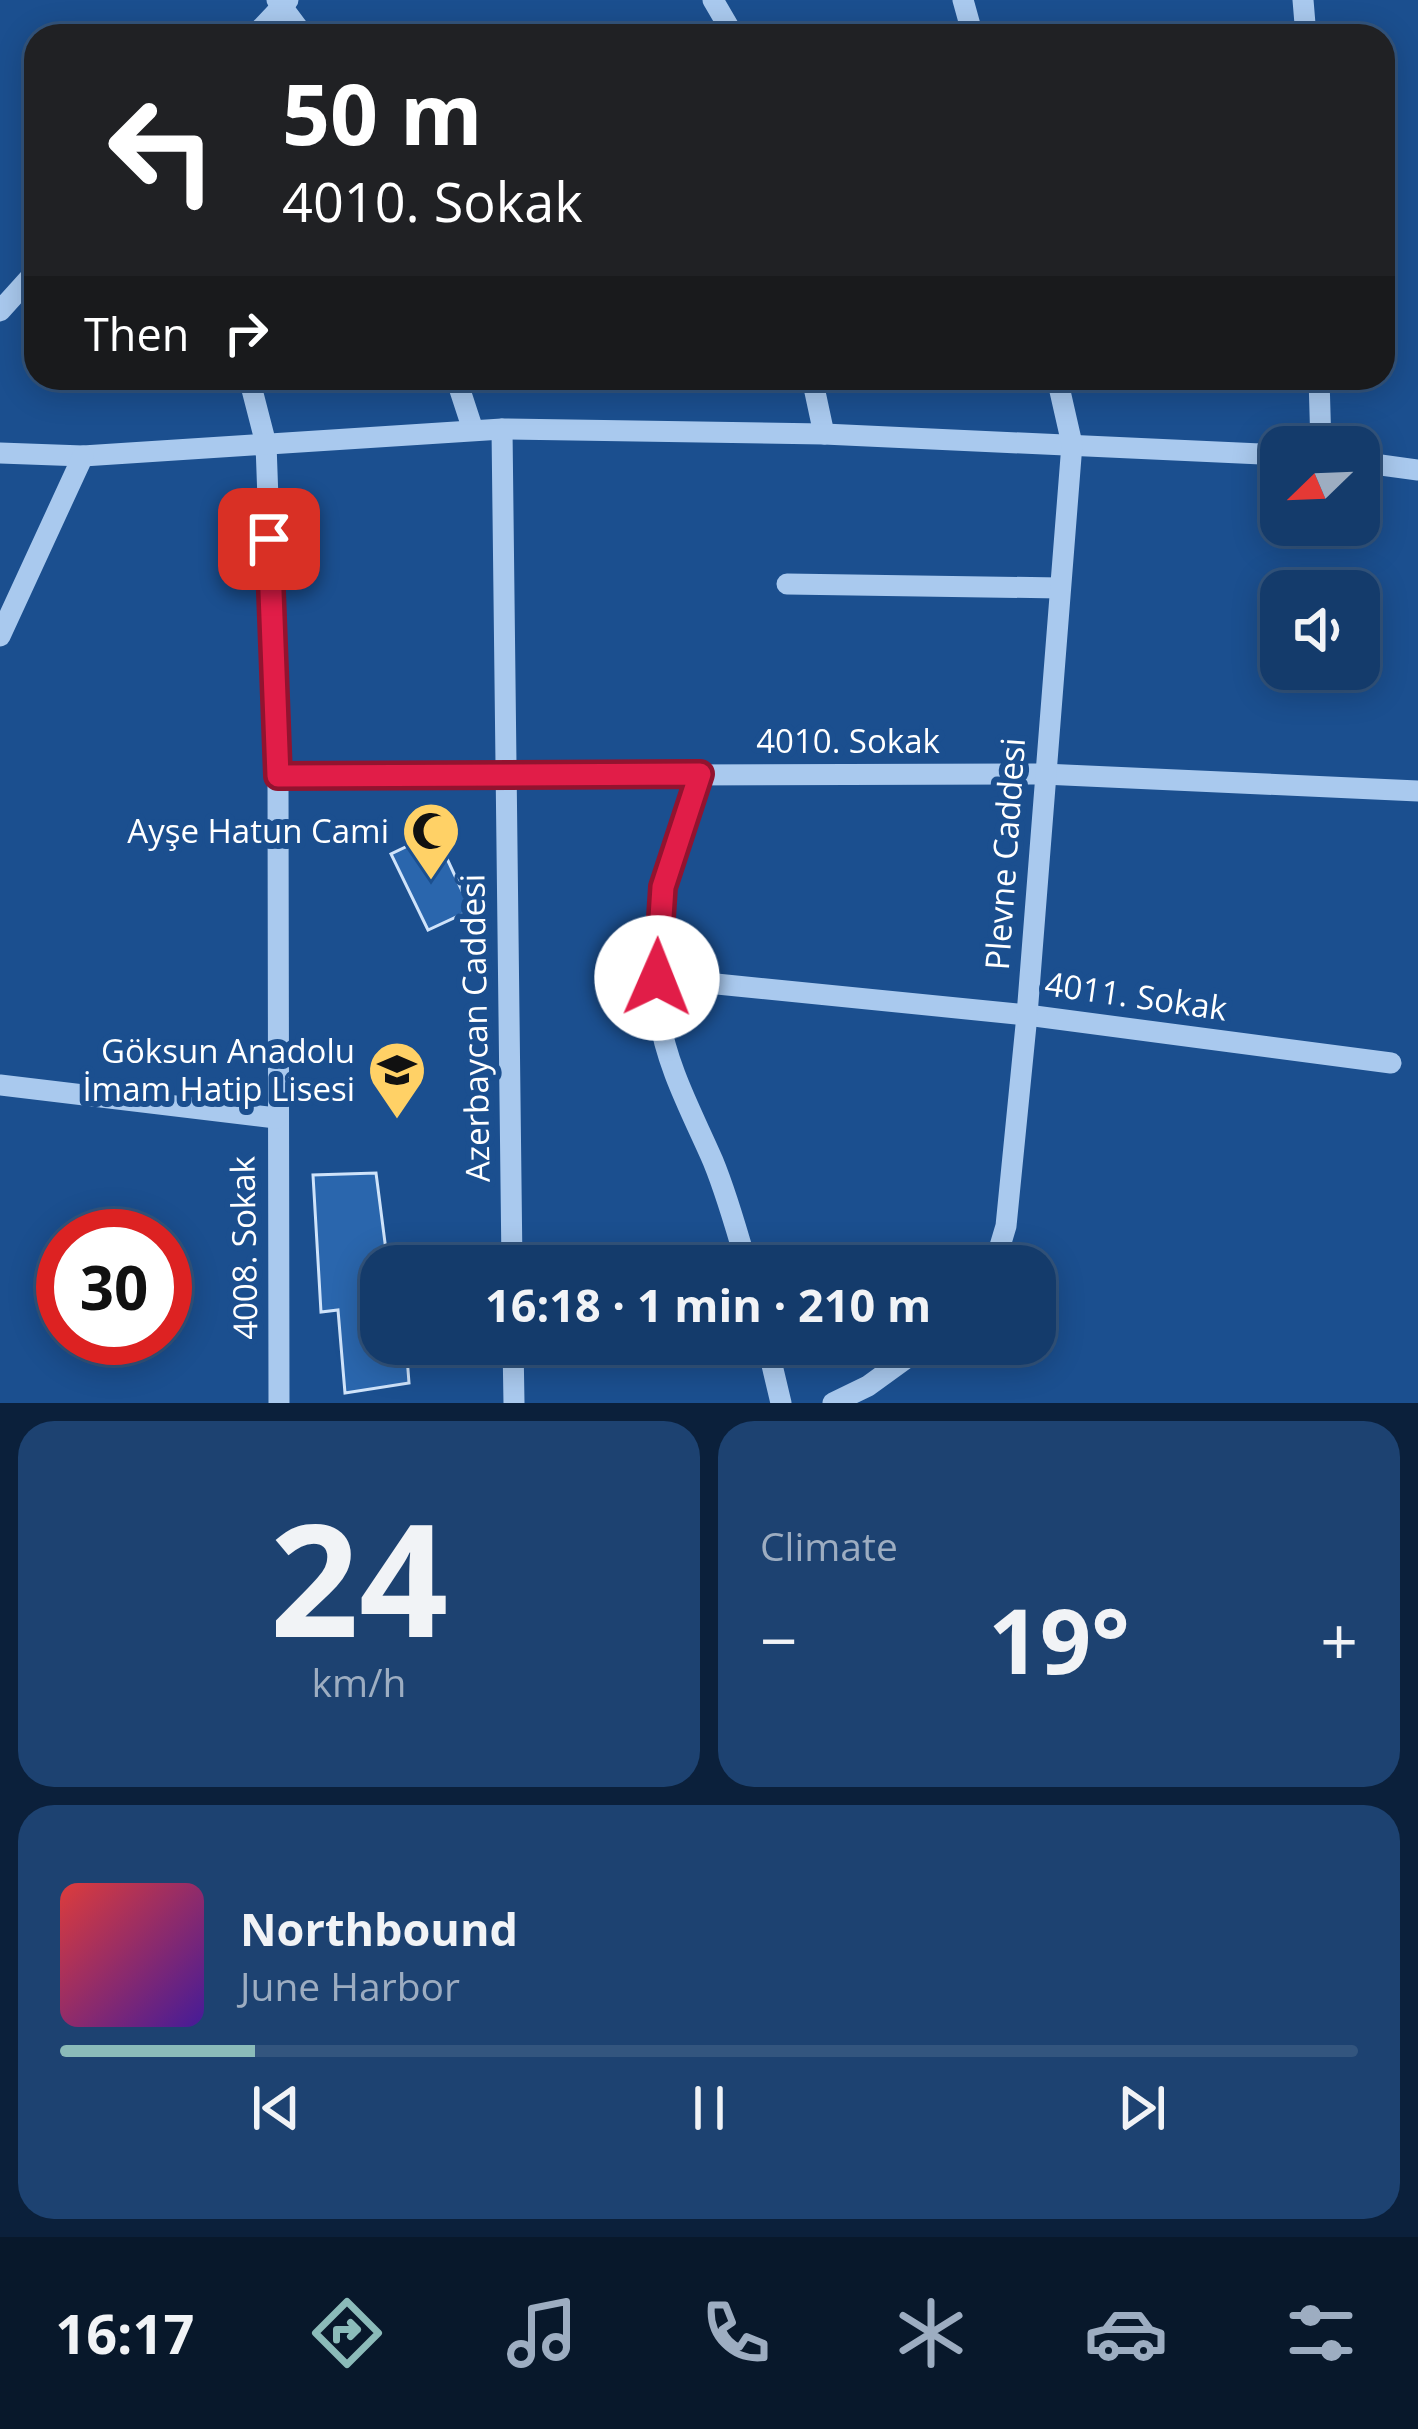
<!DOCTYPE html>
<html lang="en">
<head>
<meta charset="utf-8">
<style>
	:root { --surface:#143b6b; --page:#1d4271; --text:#f1f3f6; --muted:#9dadc1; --line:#33557e; --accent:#8bbbb9 }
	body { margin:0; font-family:"Open Sans",sans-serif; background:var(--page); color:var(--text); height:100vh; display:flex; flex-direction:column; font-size:45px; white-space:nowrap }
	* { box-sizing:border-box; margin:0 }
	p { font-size:39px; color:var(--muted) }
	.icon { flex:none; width:66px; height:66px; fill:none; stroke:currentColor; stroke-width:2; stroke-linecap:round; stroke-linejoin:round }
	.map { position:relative; height:1403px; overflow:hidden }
	.drawer { display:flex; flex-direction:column; gap:18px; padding:18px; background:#0b203b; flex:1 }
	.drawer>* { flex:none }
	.banner { position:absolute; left:24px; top:24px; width:1371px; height:366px; border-radius:36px; box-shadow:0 6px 30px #0003,0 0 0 3px var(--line); background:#202124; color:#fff; overflow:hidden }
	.needle { width:78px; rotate:247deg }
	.tools { position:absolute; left:1260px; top:426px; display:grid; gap:24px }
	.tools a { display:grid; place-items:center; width:120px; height:120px; border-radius:24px; background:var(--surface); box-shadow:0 6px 30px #0003,0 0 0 3px var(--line); font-size:60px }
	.speed { position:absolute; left:36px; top:1209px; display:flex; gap:24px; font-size:60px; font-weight:700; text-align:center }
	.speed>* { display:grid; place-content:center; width:156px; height:156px; border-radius:50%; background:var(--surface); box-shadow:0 6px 30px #0003,0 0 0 3px var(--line); line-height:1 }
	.speed .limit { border:18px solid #d22; background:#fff; color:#111 }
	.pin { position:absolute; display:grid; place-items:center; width:102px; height:102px; color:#fff; margin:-51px; border-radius:24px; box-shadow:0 6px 18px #0006 }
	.me { position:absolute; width:132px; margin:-66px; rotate:1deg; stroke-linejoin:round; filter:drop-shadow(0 0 9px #0008) }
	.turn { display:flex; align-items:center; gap:42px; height:252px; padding:0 60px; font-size:54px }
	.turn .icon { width:156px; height:156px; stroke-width:2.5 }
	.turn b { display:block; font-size:84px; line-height:102px }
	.then { display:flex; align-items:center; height:114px; padding:0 60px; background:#0003; gap:24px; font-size:45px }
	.big { font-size:90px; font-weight:700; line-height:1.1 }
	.drawer .card { flex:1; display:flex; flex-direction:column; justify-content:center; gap:18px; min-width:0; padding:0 42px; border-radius:36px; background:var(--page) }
	.drawer .dial { align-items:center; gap:0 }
	.dial b { font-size:156px; line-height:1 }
	.song { display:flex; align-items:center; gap:36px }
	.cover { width:144px; height:144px; border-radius:18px; background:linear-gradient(135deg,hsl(0 70% 55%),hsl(260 70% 35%)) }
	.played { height:12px; border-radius:6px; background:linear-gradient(90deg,var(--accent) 15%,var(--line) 15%) }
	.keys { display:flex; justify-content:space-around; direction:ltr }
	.heat { display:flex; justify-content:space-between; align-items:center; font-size:66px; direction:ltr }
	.drawer .tiles { flex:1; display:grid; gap:18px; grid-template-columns:1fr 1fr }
	.card:last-child { grid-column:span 2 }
	.trip { position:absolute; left:360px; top:1245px; width:696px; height:120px; border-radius:36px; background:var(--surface); box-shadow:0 6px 30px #0003,0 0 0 3px var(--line); font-weight:700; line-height:120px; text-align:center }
	.tab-bar { display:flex; height:192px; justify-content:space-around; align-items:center; background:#08182b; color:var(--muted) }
	.tab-bar .icon { width:84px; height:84px }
	.tab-bar .active { color:var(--accent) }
	.tab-bar b { font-size:54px; color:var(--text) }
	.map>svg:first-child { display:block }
	.building { fill:#2a66ad; stroke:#cfe3fa; stroke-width:3 }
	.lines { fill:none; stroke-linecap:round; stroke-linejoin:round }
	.minor { stroke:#a9c9ee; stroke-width:21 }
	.route-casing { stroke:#92132f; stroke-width:30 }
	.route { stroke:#e11d48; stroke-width:21 }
	.labels { text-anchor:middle; stroke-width:12; stroke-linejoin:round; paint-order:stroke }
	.street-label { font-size:33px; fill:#fff; stroke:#1b4f8f }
	.poi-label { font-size:33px; fill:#fff; stroke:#1b4f8f; text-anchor:end }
</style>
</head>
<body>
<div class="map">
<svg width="1418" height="1403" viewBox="0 0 1418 1403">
	<rect width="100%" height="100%" fill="#1b4f8f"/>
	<g class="building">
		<polygon points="435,833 471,910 428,930 391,854"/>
		<polygon points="376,1173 388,1266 381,1266 381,1344 406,1344 409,1383 345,1393 338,1310 321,1312 313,1175"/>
	</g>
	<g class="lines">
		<g class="minor">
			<polyline points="277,0 304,36"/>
			<polyline points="713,0 734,36"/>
			<polyline points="963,0 973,36"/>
			<polyline points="1303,0 1306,36"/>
			<polyline points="254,36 288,0"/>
			<polyline points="0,311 36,271"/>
			<polyline points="249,378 266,444 278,776 279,1403"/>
			<polyline points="456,378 473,430"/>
			<polyline points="812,378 824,434"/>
			<polyline points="1319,378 1321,447"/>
			<polyline points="502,429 512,1266"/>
			<polyline points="0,453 83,456 502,429 824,434 1281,455"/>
			<polyline points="1359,462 1418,470"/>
			<polyline points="787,584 1060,588"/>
			<polyline points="0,636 83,456"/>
			<path d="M700,774C671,854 648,930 659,1015C666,1066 693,1115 713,1161C727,1195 737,1231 747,1266"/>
			<polyline points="278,776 1043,774 1418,791"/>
			<polyline points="657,978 1027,1015 1391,1063"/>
			<polyline points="0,1085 276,1118"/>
			<polyline points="994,1266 1006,1226 1027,1015 1072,444 1057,378"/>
			<polyline points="513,1344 514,1403"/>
			<polyline points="767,1344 781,1403"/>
			<polyline points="833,1403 868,1386 926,1344"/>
		</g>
	</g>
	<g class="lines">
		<defs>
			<polyline id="route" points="269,539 278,776 700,774 663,887 657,978"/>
		</defs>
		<use href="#route" class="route-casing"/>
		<use href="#route" class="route"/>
	</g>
	<defs>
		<symbol id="mosque-pin" viewBox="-11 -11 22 30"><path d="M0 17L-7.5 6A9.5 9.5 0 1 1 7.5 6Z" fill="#ffd166" stroke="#1b4f8f"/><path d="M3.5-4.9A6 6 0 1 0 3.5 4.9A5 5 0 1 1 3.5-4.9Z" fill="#111"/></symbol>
		<symbol id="school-pin" viewBox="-11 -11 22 30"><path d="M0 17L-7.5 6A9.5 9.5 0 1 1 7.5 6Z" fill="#ffd166" stroke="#1b4f8f"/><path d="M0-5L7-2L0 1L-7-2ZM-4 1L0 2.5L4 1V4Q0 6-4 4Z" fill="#111"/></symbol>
	</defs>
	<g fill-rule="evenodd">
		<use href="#mosque-pin" x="398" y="798" width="66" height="90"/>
		<use href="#school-pin" x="364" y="1037" width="66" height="90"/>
	</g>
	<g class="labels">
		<g class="street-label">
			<text x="848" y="753">4010. Sokak</text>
			<text transform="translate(1005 854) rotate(-86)" y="12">Plevne Caddesi</text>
			<text transform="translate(1136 996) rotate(8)" y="12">4011. Sokak</text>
			<text transform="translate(475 1028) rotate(-91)" y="12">Azerbaycan Caddesi</text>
			<text transform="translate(244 1248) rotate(-91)" y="12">4008. Sokak</text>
		</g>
		<g class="poi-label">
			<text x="389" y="843">Ayşe Hatun Cami</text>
			<text x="355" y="1063">Göksun Anadolu<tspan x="355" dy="38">İmam Hatip Lisesi</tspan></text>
		</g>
	</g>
</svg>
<div class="tools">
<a><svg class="needle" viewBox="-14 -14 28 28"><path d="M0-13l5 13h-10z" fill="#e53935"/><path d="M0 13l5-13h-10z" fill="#9dadc1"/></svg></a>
<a><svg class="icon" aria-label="sound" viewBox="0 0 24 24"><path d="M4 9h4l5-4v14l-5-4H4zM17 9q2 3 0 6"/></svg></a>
</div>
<div class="speed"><div class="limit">30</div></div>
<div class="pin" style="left:269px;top:539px;background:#d93025"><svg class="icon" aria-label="arrive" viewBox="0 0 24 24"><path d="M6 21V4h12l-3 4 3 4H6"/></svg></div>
<svg class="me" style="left:657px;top:978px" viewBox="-20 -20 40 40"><circle r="19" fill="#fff"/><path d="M0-13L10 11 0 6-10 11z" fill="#e11d48"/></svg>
<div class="trip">16:18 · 1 min · 210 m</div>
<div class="banner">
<div class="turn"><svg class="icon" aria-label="left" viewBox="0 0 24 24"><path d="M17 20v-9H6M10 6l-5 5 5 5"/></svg><div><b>50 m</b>4010. Sokak</div></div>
<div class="then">Then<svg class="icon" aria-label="right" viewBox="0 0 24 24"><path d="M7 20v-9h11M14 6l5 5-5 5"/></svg></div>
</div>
</div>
<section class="drawer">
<div class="tiles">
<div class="card dial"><b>24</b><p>km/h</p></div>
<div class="card"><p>Climate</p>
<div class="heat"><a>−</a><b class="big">19°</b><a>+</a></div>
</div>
<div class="card">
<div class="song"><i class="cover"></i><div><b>Northbound</b><p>June Harbor</p></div></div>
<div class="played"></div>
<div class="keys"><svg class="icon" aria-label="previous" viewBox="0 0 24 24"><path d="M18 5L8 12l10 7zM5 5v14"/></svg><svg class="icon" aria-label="pause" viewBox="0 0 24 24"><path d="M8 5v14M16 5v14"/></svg><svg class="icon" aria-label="next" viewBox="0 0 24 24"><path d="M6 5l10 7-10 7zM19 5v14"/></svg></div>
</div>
</div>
</section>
<nav class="tab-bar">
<b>16:17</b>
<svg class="icon active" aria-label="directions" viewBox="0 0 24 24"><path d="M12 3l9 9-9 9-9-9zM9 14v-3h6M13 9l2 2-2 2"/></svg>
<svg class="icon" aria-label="music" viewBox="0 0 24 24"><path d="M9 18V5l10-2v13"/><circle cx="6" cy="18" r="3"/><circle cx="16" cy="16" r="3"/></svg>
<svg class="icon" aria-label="phone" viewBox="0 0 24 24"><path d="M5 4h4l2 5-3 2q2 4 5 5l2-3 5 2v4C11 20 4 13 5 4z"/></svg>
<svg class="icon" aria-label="climate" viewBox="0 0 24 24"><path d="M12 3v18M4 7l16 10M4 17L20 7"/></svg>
<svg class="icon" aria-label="car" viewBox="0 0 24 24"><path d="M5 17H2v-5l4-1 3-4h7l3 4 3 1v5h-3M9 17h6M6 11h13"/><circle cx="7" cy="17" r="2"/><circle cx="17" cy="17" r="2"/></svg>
<svg class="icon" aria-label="filters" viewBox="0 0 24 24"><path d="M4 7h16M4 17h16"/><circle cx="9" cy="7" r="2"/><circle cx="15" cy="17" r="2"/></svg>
</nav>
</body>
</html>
